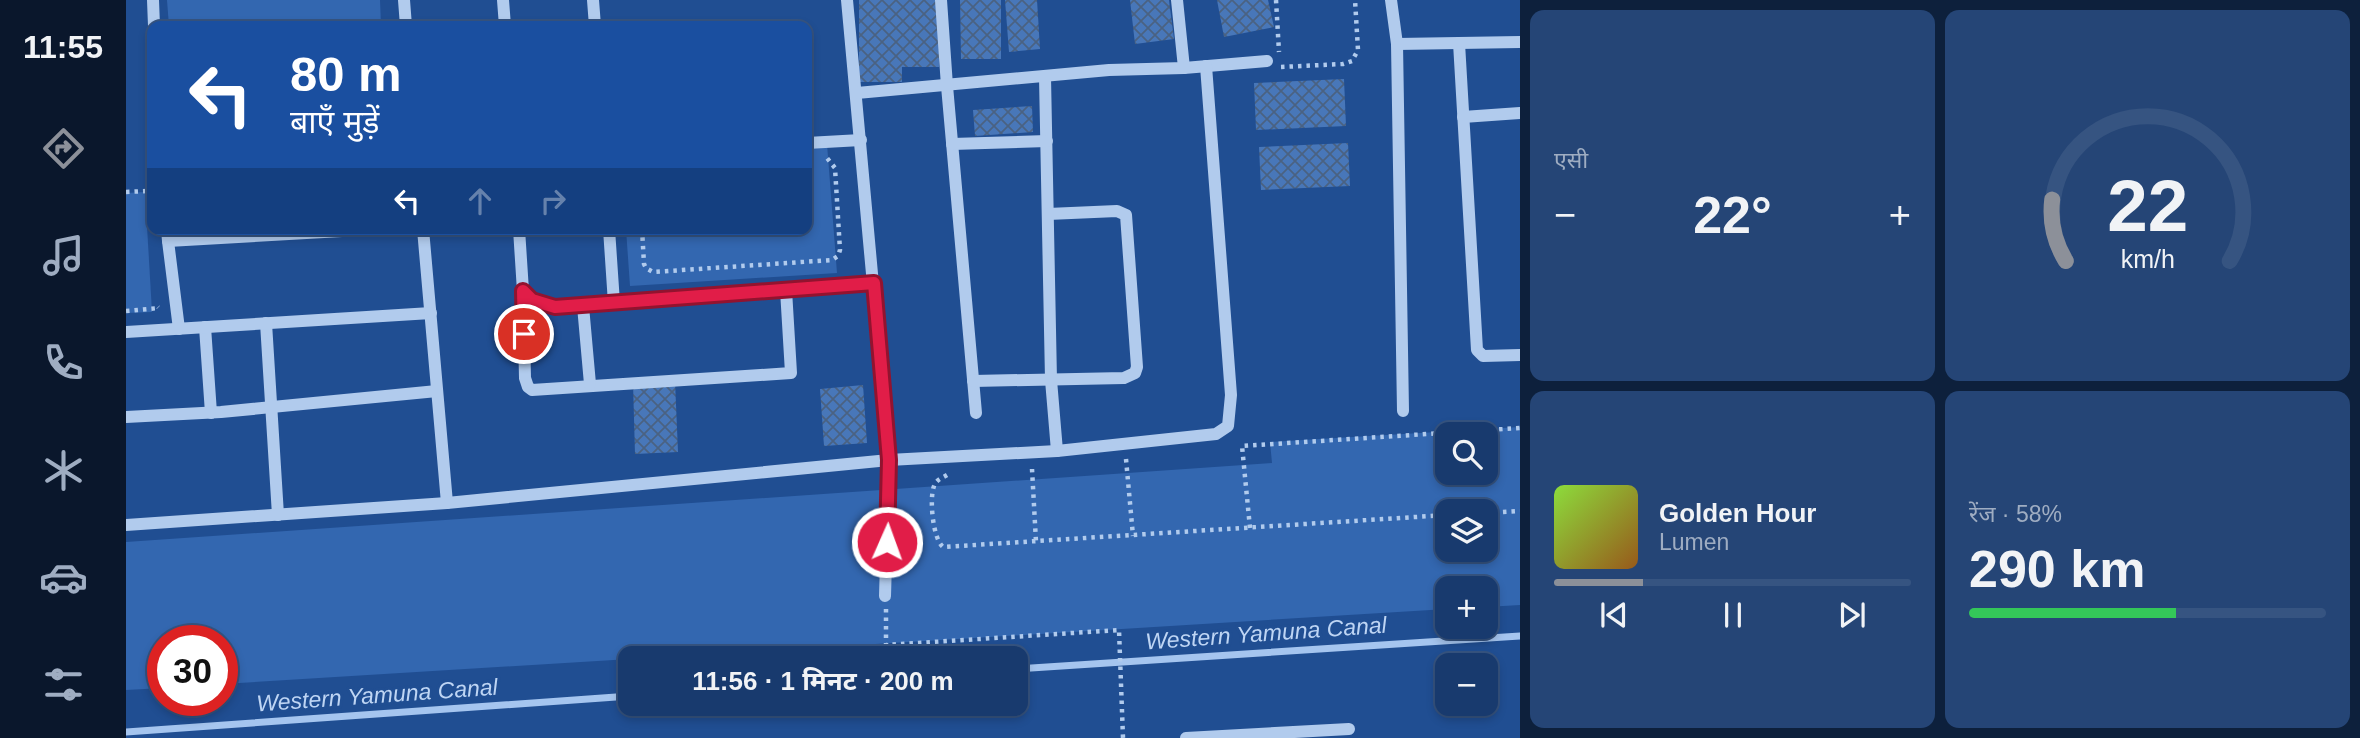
<!DOCTYPE html>
<html lang="hi">
<head>
<meta charset="utf-8">
<style>
	:root { --surface:#183a6e; --page:#254576; --text:#f1f3f6; --muted:#9fadc2; --line:#365481; --accent:#8c9099 }
	body { margin:0; font-family:Helvetica,"Noto Sans Devanagari",sans-serif; background:var(--page); color:var(--text); height:100vh; display:flex; flex-direction:column; font-size:26px; white-space:nowrap }
	* { box-sizing:border-box; margin:0 }
	p { font-size:23px; color:var(--muted) }
	.icon { flex:none; width:38px; height:38px; fill:none; stroke:currentColor; stroke-width:2; stroke-linecap:round; stroke-linejoin:round }
	.map { position:relative; flex:1; overflow:hidden }
	.details { display:flex; flex-direction:column; gap:10px; padding:10px; background:#0d203c; width:840px }
	.details>* { flex:none }
	.hud { position:absolute; left:21px; top:21px; width:665px; height:214px; border-radius:14px; box-shadow:0 4px 10px #0003,0 0 0 2px var(--line); background:#1a4fa0; color:#fff; overflow:hidden }
	.tools { position:absolute; left:1309px; top:422px; display:grid; gap:14px }
	.tools a { display:grid; place-items:center; width:63px; height:63px; border-radius:14px; background:var(--surface); box-shadow:0 4px 10px #0003,0 0 0 2px var(--line); font-size:35px }
	.speed { position:absolute; left:21px; top:625px; display:flex; gap:14px; font-size:35px; font-weight:700; text-align:center }
	.speed>* { display:grid; place-content:center; width:91px; height:91px; border-radius:50%; background:var(--surface); box-shadow:0 4px 10px #0003,0 0 0 2px var(--line); line-height:1 }
	.speed .limit { border:10px solid #d22; background:#fff; color:#111 }
	.pin { position:absolute; display:grid; place-items:center; width:60px; height:60px; color:#fff; margin:-30px; border:4px solid #fff; border-radius:50%; box-shadow:0 2px 7px #0007 }
	.me { position:absolute; width:77px; margin:-38px; rotate:2deg; stroke-linejoin:round; filter:drop-shadow(0 0 5px #0008) }
	.turn { display:flex; align-items:center; gap:24px; height:147px; padding:0 28px; font-size:32px }
	.turn .icon { width:91px; height:91px; stroke-width:2.5 }
	.turn b { display:block; font-size:49px; line-height:60px }
	.lanes { display:flex; align-items:center; height:66px; padding:0 28px; background:#0003; justify-content:center; gap:35px; direction:ltr }
	.lanes .off { opacity:.35 }
	.big { font-size:52px; font-weight:700; line-height:1.1 }
	.details .card { flex:1; display:flex; flex-direction:column; justify-content:center; gap:10px; min-width:0; padding:0 24px; border-radius:14px; background:var(--page) }
	.details .dial { align-items:center; gap:0 }
	.dial svg { height:182px; overflow:visible; fill:none; stroke:var(--line); stroke-width:7; stroke-linecap:round; text-anchor:middle }
	.dial text { fill:var(--text); stroke:none }
	.song { display:flex; align-items:center; gap:21px }
	.cover { width:84px; height:84px; border-radius:10px; background:linear-gradient(135deg,hsl(90 70% 55%),hsl(30 70% 35%)) }
	.played { height:7px; border-radius:4px; background:linear-gradient(90deg,var(--accent) 25%,var(--line) 25%) }
	.keys { display:flex; justify-content:space-around; direction:ltr }
	.heat { display:flex; justify-content:space-between; align-items:center; font-size:38px; direction:ltr }
	.charge { height:10px; border-radius:5px; background:linear-gradient(90deg,#34c759 58%,var(--line) 0) }
	.details .tiles { flex:1; display:grid; gap:10px; grid-template-columns:repeat(2,1fr) }
	.trip { position:absolute; left:492px; top:646px; width:410px; height:70px; border-radius:14px; background:var(--surface); box-shadow:0 4px 10px #0003,0 0 0 2px var(--line); font-weight:700; line-height:70px; text-align:center }
	main { display:flex; flex:1; min-height:0 }
	.menu { display:flex; flex-direction:column; width:126px; justify-content:space-around; align-items:center; background:#0a172c; color:var(--muted) }
	.menu .icon { width:49px; height:49px }
	.menu .on { color:var(--accent) }
	.menu b { font-size:32px; color:var(--text) }
	.map>svg:first-child { display:block }
	.park { fill:#3367b0; fill-rule:evenodd }
	.lines { fill:none; stroke-linecap:round; stroke-linejoin:round }
	.stream { stroke:#a5c5ef; stroke-width:7 }
	.building { fill:url(#building-cross-hatch) }
	.path { stroke:#b1cbed; stroke-width:4.5; stroke-dasharray:3.5 5; stroke-linecap:butt }
	.minor { stroke:#b1cbed; stroke-width:12 }
	.route-casing { stroke:#92132f; stroke-width:18 }
	.route { stroke:#e11d48; stroke-width:12 }
	.labels { text-anchor:middle; stroke-width:6; stroke-linejoin:round; paint-order:stroke }
	.water-label { font-size:23px; font-style:italic; fill:#bed5f4; stroke:#204e92 }
</style>
</head>
<body>
<main>
<nav class="menu">
<b>11:55</b>
<svg class="icon on" aria-label="directions" viewBox="0 0 24 24"><path d="M12 3l9 9-9 9-9-9zM9 14v-3h6M13 9l2 2-2 2"/></svg>
<svg class="icon" aria-label="music" viewBox="0 0 24 24"><path d="M9 18V5l10-2v13"/><circle cx="6" cy="18" r="3"/><circle cx="16" cy="16" r="3"/></svg>
<svg class="icon" aria-label="phone" viewBox="0 0 24 24"><path d="M5 4h4l2 5-3 2q2 4 5 5l2-3 5 2v4C11 20 4 13 5 4z"/></svg>
<svg class="icon" aria-label="climate" viewBox="0 0 24 24"><path d="M12 3v18M4 7l16 10M4 17L20 7"/></svg>
<svg class="icon" aria-label="car" viewBox="0 0 24 24"><path d="M5 17H2v-5l4-1 3-4h7l3 4 3 1v5h-3M9 17h6M6 11h13"/><circle cx="7" cy="17" r="2"/><circle cx="17" cy="17" r="2"/></svg>
<svg class="icon" aria-label="filters" viewBox="0 0 24 24"><path d="M4 7h16M4 17h16"/><circle cx="9" cy="7" r="2"/><circle cx="15" cy="17" r="2"/></svg>
</nav>
<div class="map">
<svg width="1394" height="738" viewBox="0 0 1394 738">
	<defs>
		<pattern id="building-cross-hatch" width="8" height="8" patternUnits="userSpaceOnUse" patternTransform="scale(1.75)"><rect width="8" height="8" fill="#4877b9"/><path d="M0 0l8 8M0 8l8-8" fill="none" stroke="#4a6282"/></pattern>
	</defs>
	<rect width="100%" height="100%" fill="#204e92"/>
	<g class="park">
		<polygon points="41,0 254,0 255,26 43,26"/>
		<polygon points="701,144 711,273 504,286 500,229 681,229 681,145"/>
		<polygon points="19,192 26,312 0,313 0,193"/>
		<path d="M1394,427V605L1360,607V588H1321V609L96,684V640H37V688L0,690V542L1146,463L1144,442ZM1321,434H1360V472H1321ZM1321,511H1360V550H1321Z"/>
	</g>
	<g class="lines">
		<g class="stream">
			<polyline points="889,669 1394,636"/>
			<polyline points="0,732 504,696"/>
		</g>
	</g>
	<g class="building">
		<polygon points="733,0 814,0 813,67 776,67 776,82 733,82"/>
		<polygon points="834,0 875,0 875,59 835,59"/>
		<polygon points="879,0 911,0 914,49 883,52"/>
		<polygon points="1004,0 1043,0 1048,39 1009,44"/>
		<polygon points="1091,0 1142,0 1148,27 1098,37"/>
		<polygon points="1218,79 1220,126 1130,130 1128,83"/>
		<polygon points="906,106 907,132 849,136 847,110"/>
		<polygon points="1222,143 1224,186 1135,190 1133,147"/>
		<polygon points="549,381 552,452 509,454 507,383"/>
		<polygon points="737,385 741,443 698,446 694,389"/>
	</g>
	<g class="lines">
		<g class="path">
			<polyline points="1150,0 1153,52"/>
			<polyline points="1155,67 1217,64 1226,61 1232,50 1229,0"/>
			<polyline points="0,192 21,191 24,225"/>
			<polyline points="516,229 518,264 520,268 527,272 706,260 712,256 714,250 709,168 701,158"/>
			<polyline points="0,311 33,308 32,307"/>
			<polyline points="1000,459 1007,536"/>
			<polyline points="906,469 910,542"/>
			<path d="M821,475C816,478 810,480 808,486C803,499 807,539 817,547L1321,515"/>
			<polyline points="1360,513 1394,511"/>
			<polyline points="1124,528 1116,446 1394,428"/>
			<polyline points="760,609 760,645 993,630 997,738"/>
		</g>
		<g class="minor">
			<polyline points="27,0 28,26"/>
			<polyline points="278,0 280,26"/>
			<polyline points="377,0 379,26"/>
			<polyline points="467,0 469,26"/>
			<polyline points="721,0 763,460 759,596"/>
			<polyline points="815,0 821,86 850,413"/>
			<polyline points="1051,0 1058,68"/>
			<polyline points="1265,0 1271,44 1277,411"/>
			<polyline points="1333,43 1351,350 1357,356 1394,355"/>
			<polyline points="1271,44 1394,42"/>
			<polyline points="919,77 925,380 931,451"/>
			<polyline points="731,93 983,70 1058,68 1141,61"/>
			<polyline points="1337,117 1394,113"/>
			<polyline points="681,143 735,140"/>
			<polyline points="826,144 921,141"/>
			<polyline points="41,229 42,241 251,229"/>
			<polyline points="297,229 321,503"/>
			<polyline points="393,229 397,291 406,300 429,307 748,283"/>
			<polyline points="483,229 488,303"/>
			<polyline points="42,241 53,329"/>
			<polyline points="397,291 399,378 402,387 406,390 665,373 660,290"/>
			<polyline points="457,306 464,384"/>
			<polyline points="140,323 152,515"/>
			<polyline points="79,327 85,413"/>
			<polyline points="0,332 305,313"/>
			<polyline points="847,381 998,378 1009,373 1011,367 1000,215 991,211 922,214"/>
			<polyline points="0,417 95,412 311,391"/>
			<polyline points="0,525 321,503 763,460 931,451 1090,434 1102,426 1105,395 1080,66"/>
			<polyline points="1060,738 1223,729"/>
		</g>
	</g>
	<g class="lines">
		<defs>
			<polyline id="route" points="398,334 397,291 406,300 429,307 748,283 763,460 761,542"/>
		</defs>
		<use href="#route" class="route-casing"/>
		<use href="#route" class="route"/>
	</g>
	<g class="labels">
		<g class="water-label">
			<text transform="translate(1140 633) rotate(-4)" y="8">Western Yamuna Canal</text>
			<text transform="translate(251 695) rotate(-4)" y="8">Western Yamuna Canal</text>
		</g>
	</g>
</svg>
<div class="tools">
<a><svg class="icon" aria-label="search" viewBox="0 0 24 24"><circle cx="10" cy="10" r="6"/><path d="M15 15l6 6"/></svg></a>
<a><svg class="icon" aria-label="layers" viewBox="0 0 24 24"><path d="M12 4l9 5-9 5-9-5zM3 14l9 5 9-5"/></svg></a>
<a>+</a>
<a>−</a>
</div>
<div class="speed"><div class="limit">30</div></div>
<div class="pin" style="left:398px;top:334px;background:#d93025"><svg class="icon" aria-label="arrive" viewBox="0 0 24 24"><path d="M6 21V4h12l-3 4 3 4H6"/></svg></div>
<svg class="me" style="left:761px;top:542px" viewBox="-20 -20 40 40"><circle r="17" fill="#e11d48" stroke="#fff" stroke-width="3"/><path d="M0-11L8 9 0 5-8 9z" fill="#fff"/></svg>
<div class="trip">11:56 · 1 मिनट · 200 m</div>
<div class="hud">
<div class="turn"><svg class="icon" aria-label="left" viewBox="0 0 24 24"><path d="M17 20v-9H6M10 6l-5 5 5 5"/></svg><div><b>80 m</b>बाएँ मुड़ें</div></div>
<div class="lanes"><svg class="icon" aria-label="left" viewBox="0 0 24 24"><path d="M17 20v-9H6M10 6l-5 5 5 5"/></svg><svg class="icon off" aria-label="ahead" viewBox="0 0 24 24"><path d="M12 20V5M6 11l6-6 6 6"/></svg><svg class="icon off" aria-label="right" viewBox="0 0 24 24"><path d="M7 20v-9h11M14 6l5 5-5 5"/></svg></div>
</div>
</div>
<section class="details">
<div class="tiles">
<div class="card"><p>एसी</p>
<div class="heat"><a>−</a><b class="big">22°</b><a>+</a></div>
</div>
<div class="card dial"><svg viewBox="0 0 100 80">
<path d="M14 69A42 42 0 1 1 86 69"/>
<path d="M14 69A42 42 0 0 1 8 42" stroke="#8c9099"/>
<text x="50" y="56" font-size="32" font-weight="700">22</text>
<text x="50" y="72" font-size="11">km/h</text>
</svg></div>
<div class="card">
<div class="song"><i class="cover"></i><div><b>Golden Hour</b><p>Lumen</p></div></div>
<div class="played"></div>
<div class="keys"><svg class="icon" aria-label="previous" viewBox="0 0 24 24"><path d="M18 5L8 12l10 7zM5 5v14"/></svg><svg class="icon" aria-label="pause" viewBox="0 0 24 24"><path d="M8 5v14M16 5v14"/></svg><svg class="icon" aria-label="next" viewBox="0 0 24 24"><path d="M6 5l10 7-10 7zM19 5v14"/></svg></div>
</div>
<div class="card"><p>रेंज · 58%</p><b class="big">290 km</b><div class="charge"></div></div>
</div>
</section>
</main>
</body>
</html>
